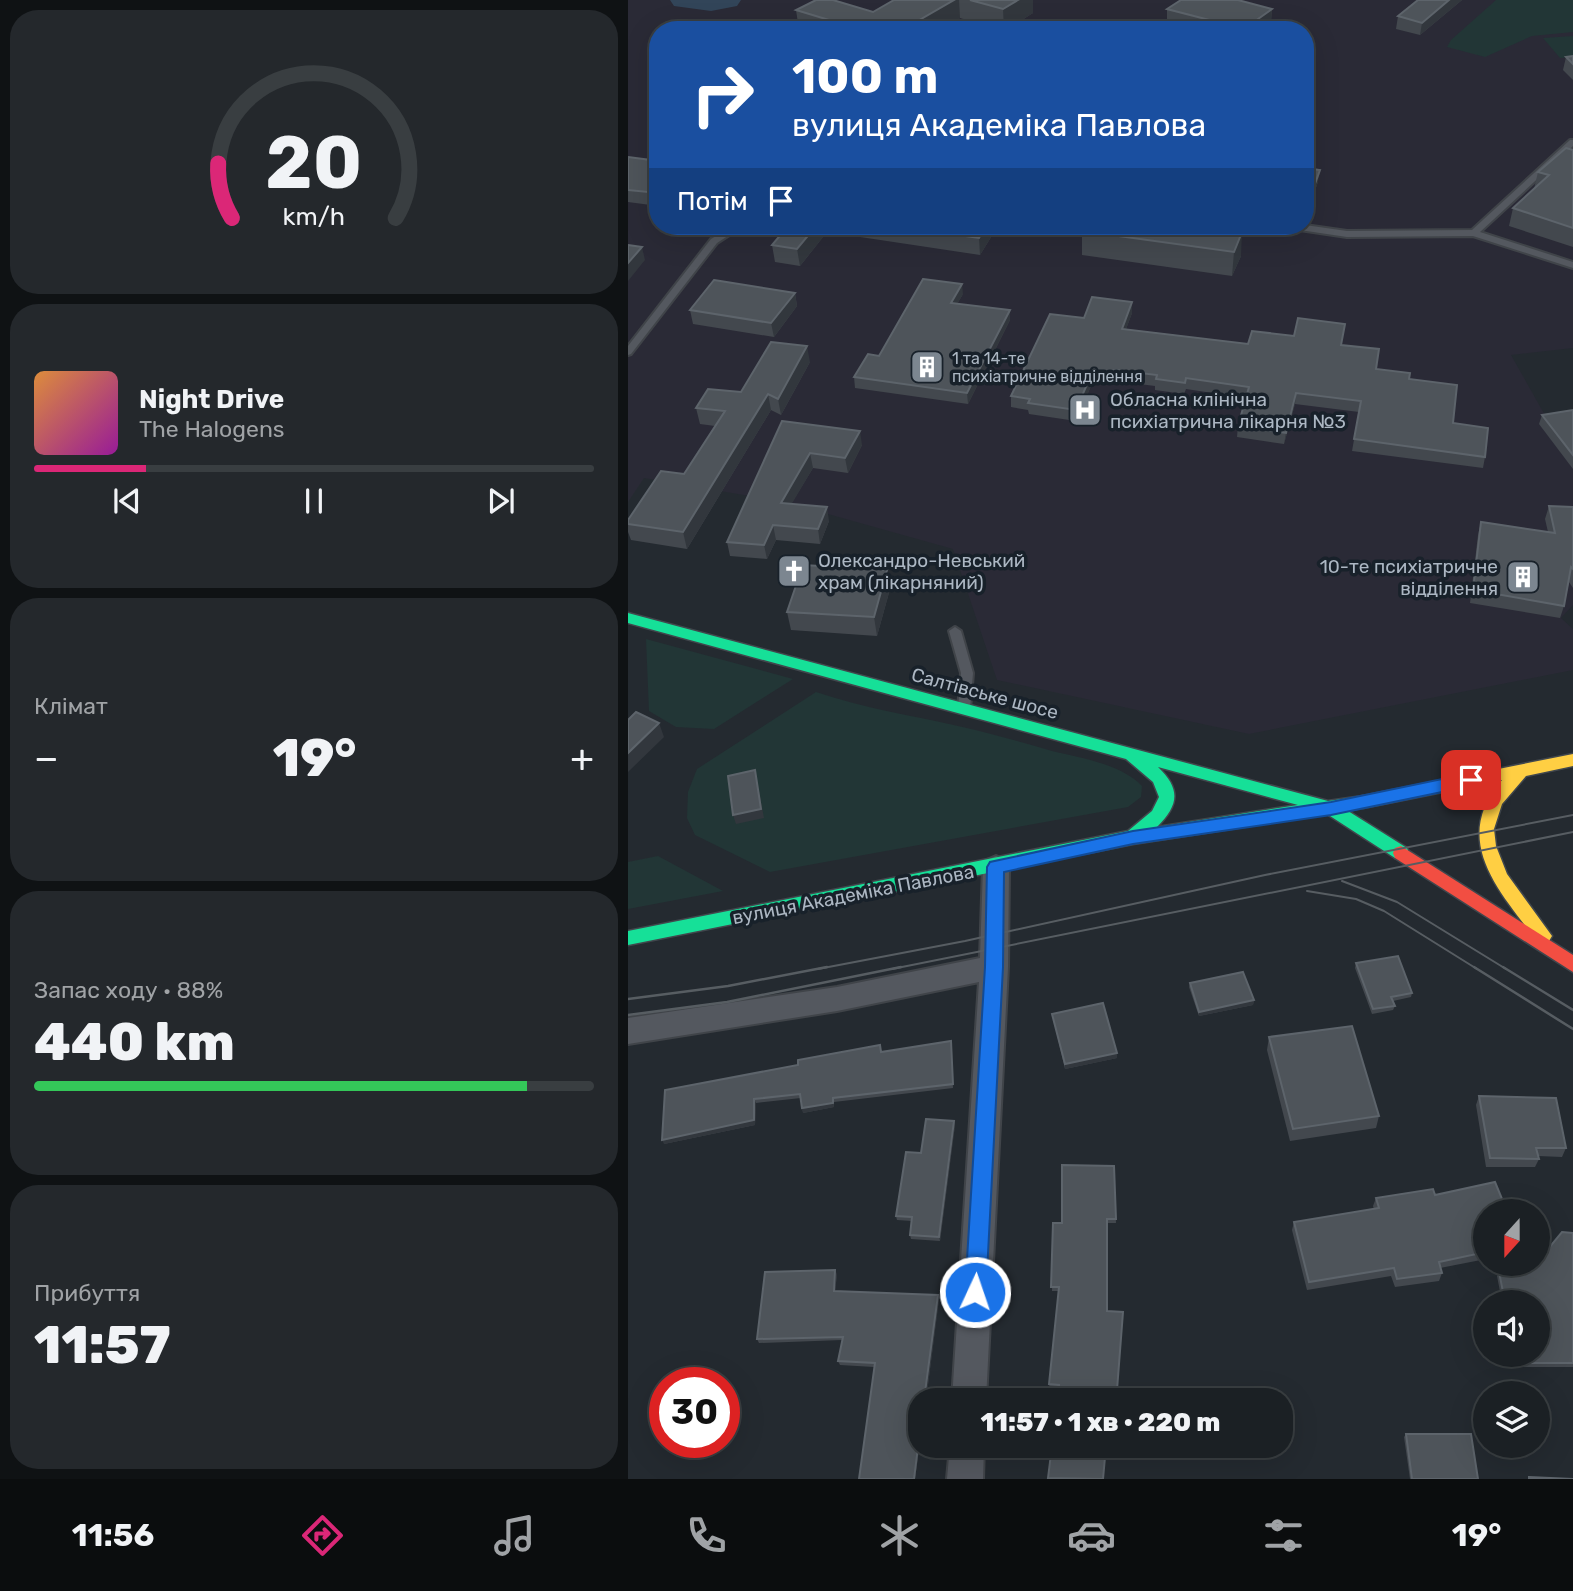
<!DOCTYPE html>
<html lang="uk">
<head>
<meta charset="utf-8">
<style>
	:root { --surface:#1b2024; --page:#24282c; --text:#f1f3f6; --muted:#a0a3a6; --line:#393e41; --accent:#db2777 }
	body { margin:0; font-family:Rubik,sans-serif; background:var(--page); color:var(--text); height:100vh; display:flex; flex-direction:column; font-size:26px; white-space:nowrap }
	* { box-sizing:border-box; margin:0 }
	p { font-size:23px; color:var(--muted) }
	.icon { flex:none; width:38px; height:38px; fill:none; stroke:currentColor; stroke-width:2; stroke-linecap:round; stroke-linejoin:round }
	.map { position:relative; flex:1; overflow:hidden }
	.drawer { display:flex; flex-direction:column; gap:10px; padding:10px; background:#0f1214; width:628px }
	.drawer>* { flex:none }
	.guide { position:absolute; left:21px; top:21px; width:665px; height:214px; border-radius:28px; box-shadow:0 7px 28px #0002,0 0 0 2px var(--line); background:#1a4fa0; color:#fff; overflow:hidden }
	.needle { width:46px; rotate:201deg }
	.fabs { position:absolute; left:845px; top:1199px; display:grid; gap:14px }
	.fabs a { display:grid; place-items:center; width:77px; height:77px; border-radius:50%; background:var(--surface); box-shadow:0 7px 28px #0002,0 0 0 2px var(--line); font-size:35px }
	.speed { position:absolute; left:21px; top:1367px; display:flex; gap:14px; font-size:35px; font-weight:700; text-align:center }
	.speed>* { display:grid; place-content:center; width:91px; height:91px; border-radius:50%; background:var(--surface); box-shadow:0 7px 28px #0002,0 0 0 2px var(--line); line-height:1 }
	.speed .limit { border:10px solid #d22; background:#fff; color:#111 }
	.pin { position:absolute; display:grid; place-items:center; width:60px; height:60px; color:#fff; margin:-30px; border-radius:14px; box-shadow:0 4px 10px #0006 }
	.me { position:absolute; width:77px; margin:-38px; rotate:3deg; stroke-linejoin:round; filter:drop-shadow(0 0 5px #0008) }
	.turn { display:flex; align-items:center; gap:24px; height:147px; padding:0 28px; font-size:32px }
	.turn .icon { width:91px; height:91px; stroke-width:2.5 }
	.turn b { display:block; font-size:49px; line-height:60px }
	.then { display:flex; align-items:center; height:66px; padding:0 28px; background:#0003; gap:14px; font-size:26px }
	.big { font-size:52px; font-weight:800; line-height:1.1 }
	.drawer .tile { flex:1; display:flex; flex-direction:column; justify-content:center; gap:10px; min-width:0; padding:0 24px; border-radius:28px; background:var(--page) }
	.drawer .dial { align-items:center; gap:0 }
	.dial svg { height:182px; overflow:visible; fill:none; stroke:var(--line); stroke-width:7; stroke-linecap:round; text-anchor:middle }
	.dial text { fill:var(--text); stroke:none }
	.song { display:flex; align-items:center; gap:21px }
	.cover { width:84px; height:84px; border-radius:10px; background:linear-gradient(135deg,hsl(30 70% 55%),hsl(300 70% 35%)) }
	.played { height:7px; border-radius:4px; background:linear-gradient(90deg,var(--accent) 20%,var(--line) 20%) }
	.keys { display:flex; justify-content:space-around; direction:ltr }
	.heat { display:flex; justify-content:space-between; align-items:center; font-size:38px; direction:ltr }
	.charge { height:10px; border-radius:5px; background:linear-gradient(90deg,#34c759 88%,var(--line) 0) }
	.trip { position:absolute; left:280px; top:1388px; width:385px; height:70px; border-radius:28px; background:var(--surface); box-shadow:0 7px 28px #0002,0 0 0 2px var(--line); font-weight:800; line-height:70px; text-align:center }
	.tab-bar { display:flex; height:112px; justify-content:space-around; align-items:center; background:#0b0d0e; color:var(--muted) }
	.tab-bar .icon { width:49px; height:49px }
	.tab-bar .current { color:var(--accent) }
	.tab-bar b { font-size:32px; color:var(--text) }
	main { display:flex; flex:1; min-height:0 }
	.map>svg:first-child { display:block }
	.medical { fill:#2a2a36; fill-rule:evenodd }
	.green { fill:#223636 }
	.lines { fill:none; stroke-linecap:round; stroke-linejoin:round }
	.river { fill:#324559; fill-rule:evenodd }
	.lane-casing { stroke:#404449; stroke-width:4 }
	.street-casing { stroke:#404449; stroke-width:4 }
	.fast-casing { stroke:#41474d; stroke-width:3 }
	.slow-casing { stroke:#41474d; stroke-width:3 }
	.jam-casing { stroke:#41474d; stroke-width:3 }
	.lane { fill:#54585f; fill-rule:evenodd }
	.street { fill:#54585f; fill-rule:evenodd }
	.fast { fill:#16e098; fill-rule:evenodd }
	.slow { fill:#ffcf43; fill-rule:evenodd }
	.jam { fill:#f24e42; fill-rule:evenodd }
	.tram-far1 { stroke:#575d62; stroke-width:2 }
	.tram { stroke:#575d62; stroke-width:2.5 }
	.wall { fill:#43484e }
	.shaded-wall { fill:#32373d }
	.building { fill:#4e545a; stroke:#5d646b; stroke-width:2 }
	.route { fill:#1a73e8; stroke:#114b97; stroke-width:2 }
	.labels { text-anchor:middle; stroke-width:7; stroke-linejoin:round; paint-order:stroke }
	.far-poi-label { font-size:16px; fill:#acb7c3; stroke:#18212a; text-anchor:start }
	.poi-label { font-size:19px; fill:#acb7c3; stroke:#18212a; text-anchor:start }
	.street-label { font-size:19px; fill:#acb7c3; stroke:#18212a }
</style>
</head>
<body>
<main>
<section class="drawer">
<div class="tile dial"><svg viewBox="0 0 100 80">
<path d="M14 69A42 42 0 1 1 86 69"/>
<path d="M14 69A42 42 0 0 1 8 45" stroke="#db2777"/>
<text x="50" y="56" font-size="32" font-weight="700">20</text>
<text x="50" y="72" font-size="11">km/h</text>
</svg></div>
<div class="tile">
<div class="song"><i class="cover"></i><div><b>Night Drive</b><p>The Halogens</p></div></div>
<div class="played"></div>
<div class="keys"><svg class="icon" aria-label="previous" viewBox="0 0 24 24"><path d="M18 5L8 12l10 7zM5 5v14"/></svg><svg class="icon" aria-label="pause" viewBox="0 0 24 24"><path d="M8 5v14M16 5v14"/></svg><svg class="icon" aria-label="next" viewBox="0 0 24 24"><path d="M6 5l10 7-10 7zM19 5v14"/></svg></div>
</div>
<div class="tile"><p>Клімат</p>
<div class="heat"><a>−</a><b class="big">19°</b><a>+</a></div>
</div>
<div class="tile"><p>Запас ходу · 88%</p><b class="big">440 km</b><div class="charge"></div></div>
<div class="tile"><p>Прибуття</p><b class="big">11:57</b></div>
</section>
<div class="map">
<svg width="945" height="1479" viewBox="0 0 945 1479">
	<rect width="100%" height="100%" fill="#242a30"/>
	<path class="medical" d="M0,0H945V348L883,355L945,465V605L933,618L945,629V670L621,734L369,680L325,549L157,502L16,478L0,502ZM30,30H677V226H30Z"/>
	<g class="green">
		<polygon points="868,0 945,0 945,32 904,36 857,57 819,47 823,40"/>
		<polygon points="945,36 945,57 932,58 915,38"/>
		<polygon points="18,639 165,679 86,729 48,727 21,711"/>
		<path d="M188,692C235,708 282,715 330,726C362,733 393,742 424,751C453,758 493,764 514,786L513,797L500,807L142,872L67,835L59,818L60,792L69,769Z"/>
		<polygon points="30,856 95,891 0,909 0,862"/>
	</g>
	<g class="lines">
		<polygon class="river" points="42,0 113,0 109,6 83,11 46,6"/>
		<defs>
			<g id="lane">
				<polygon points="942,140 945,140 945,146 852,232 945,262 945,268 845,236 719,237 665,229 661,226 677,225 719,231 844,230"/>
				<polygon points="105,226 115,226 89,243 3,354 0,355 0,346 83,239"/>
				<polygon points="327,627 333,631 345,673 342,709 336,713 330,709 333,673 321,631"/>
			</g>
			<g id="street">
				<polygon points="368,856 377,860 381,867 380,967 358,1400 324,1400 351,982 209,1011 0,1044 0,1018 209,987 352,958 355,867 359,860"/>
				<polygon points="322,1446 356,1446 355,1479 319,1479"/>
			</g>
			<path id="fast" d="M0,613L700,801L735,796L741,798L743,802L741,806L720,811L779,848L781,853L779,858H767L699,814L505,844L0,945V931L500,831L524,811L531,797L525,782L498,759L0,623ZM530,767L670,805L529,827C551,805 553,789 530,767Z"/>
			<path id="slow" d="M945,754V766L898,776L874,804L866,829L868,846L879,874L924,936L921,941L915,943L909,941C871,891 822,840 874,780L735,808L729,806L727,802L729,798L735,796Z"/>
			<polygon id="jam" points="773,846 945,955 945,972 767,858 765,853 767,848"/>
		</defs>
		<use href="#lane" class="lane-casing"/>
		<use href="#street" class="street-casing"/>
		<use href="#fast" class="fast-casing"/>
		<use href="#slow" class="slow-casing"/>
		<use href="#jam" class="jam-casing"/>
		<use href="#lane" class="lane"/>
		<use href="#street" class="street"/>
		<use href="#fast" class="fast"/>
		<use href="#slow" class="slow"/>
		<use href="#jam" class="jam"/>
		<g class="tram-far1">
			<polyline points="714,881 769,902 878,969"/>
			<polyline points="679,891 728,899 756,911 849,969"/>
			<polyline points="190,969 337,941 637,875 945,815"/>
			<polyline points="264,969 945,832"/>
		</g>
		<g class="tram">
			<polyline points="846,967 945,1029"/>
			<polyline points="875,967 945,1010"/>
			<polyline points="0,999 100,986 199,967"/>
			<polyline points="0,1015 99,1002 273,967"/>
		</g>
	</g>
	<g class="wall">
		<polygon points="266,0 405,0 405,13 378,30 372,30 332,18 313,30 171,30 168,10 245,12"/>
		<polygon points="790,0 834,0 792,35 768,29 770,16"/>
		<polygon points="539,9 644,9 643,21 631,30 571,30 539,21"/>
		<polygon points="945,56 945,80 935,70 938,57"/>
		<polygon points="945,150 945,247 881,226 885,208 906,189 910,172"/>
		<polygon points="0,157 30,161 30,206 0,202"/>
		<polygon points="677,168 690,182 682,204 677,204"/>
		<polygon points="153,226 364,226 365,234 352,255 199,232 172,266 147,262 144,245 159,227"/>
		<polygon points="568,226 613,256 604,276 454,255 454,231"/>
		<polygon points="167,293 169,306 146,337 65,324 62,310"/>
		<polygon points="335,294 329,304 382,310 382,320 340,404 227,388 226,377 251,356"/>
		<polygon points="504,302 504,313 498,329 620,344 714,345 748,369 781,379 857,457 855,468 724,451 731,412 667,404 656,444 609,437 610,426 618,398 558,389 556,394 527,390 527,386 488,381 463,386 448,421 401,414 400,410 383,407 383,396 456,318"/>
		<polygon points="182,362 153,415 143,410 59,549 3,540 0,532 0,520 56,474 87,426 72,424 68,408 113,392"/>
		<polygon points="945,410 945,469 911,424 914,415"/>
		<polygon points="154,421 234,445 220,473 185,468 163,504 201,521 192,544 148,540 139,559 102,556 99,542"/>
		<polygon points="921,506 945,507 945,588 941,582 936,606 932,618 842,603 850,535 853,522 920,532 917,519"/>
		<polygon points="262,589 249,636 163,630 159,612"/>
		<polygon points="728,963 784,993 783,997 765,1001 767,1006 765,1010 744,1014 727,968"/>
		<polygon points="562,983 626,1000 625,1005 571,1016 561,987"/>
		<polygon points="424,1014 489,1053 489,1058 437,1069"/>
		<polygon points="641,1037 751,1116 748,1128 662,1141 639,1050"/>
		<polygon points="323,1041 325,1088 206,1102 206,1107 175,1113 173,1098 128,1103 127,1125 36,1144 37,1090"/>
		<polygon points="851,1096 938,1148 934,1157 910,1156 911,1159 907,1167 858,1167 848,1105"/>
		<polygon points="326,1121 327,1125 312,1241 283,1239 282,1235 284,1221 269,1220 268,1216 293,1153"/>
		<polygon points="486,1166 488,1223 479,1223 479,1311 495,1312 488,1394 421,1388 431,1291 424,1291 425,1223 434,1223"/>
		<polygon points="807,1195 858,1211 858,1259 812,1268 814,1273 811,1281 767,1287 763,1276 679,1290 664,1230 666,1222 746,1209 745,1206 748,1198"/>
		<polygon points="945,1233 945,1367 886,1367 884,1354 910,1354 910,1302 874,1302 869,1276 871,1272 900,1273"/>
		<polygon points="209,1274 207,1291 310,1295 311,1299 298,1400 292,1400 292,1442 287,1479 246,1367 212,1365 210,1361 214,1340 131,1343 129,1339"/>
		<polygon points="778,1434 850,1479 782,1479 776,1437"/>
	</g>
	<g class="shaded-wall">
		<polygon points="326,0 331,0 332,18 313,30 274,30"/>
		<polygon points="390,0 405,0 405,13 378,30 376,30 375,9"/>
		<polygon points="821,0 834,0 792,35 794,23"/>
		<polygon points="644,9 643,21 631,30 616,30"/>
		<polygon points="692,170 690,182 682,204 684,192"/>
		<polygon points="188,226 198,226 199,232 172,266 169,249"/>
		<polygon points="358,226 364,226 365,234 352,255 351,238"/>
		<polygon points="614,232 613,256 604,276 606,252"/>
		<polygon points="14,247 17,260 0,281 0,263"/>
		<polygon points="334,284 335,294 324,313 323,303"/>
		<polygon points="167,293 169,306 146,337 143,323"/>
		<polygon points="504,302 504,313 494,340 494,329"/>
		<polygon points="382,310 382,320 340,404 339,393"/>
		<polygon points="179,346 182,362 153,415 150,399"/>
		<polygon points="488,370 488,381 463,386 448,421 448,410 463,375"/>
		<polygon points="668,393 667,404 656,444 658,433"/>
		<polygon points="140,394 143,410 59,549 55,532"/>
		<polygon points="232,431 234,445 220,473 217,458"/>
		<polygon points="182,453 185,468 156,517 153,503"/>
		<polygon points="199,507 201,521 192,544 190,529"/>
		<polygon points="145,525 148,540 139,559 136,545"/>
		<polygon points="259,570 262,589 249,636 246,617"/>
		<polygon points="31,723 36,737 0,772 0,753"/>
		<polygon points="127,770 136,818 108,824 105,815"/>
		<polygon points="626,1000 625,1005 571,1016 571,1012"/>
		<polygon points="489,1053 489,1058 437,1069 437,1064"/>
		<polygon points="205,1098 206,1107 175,1113 174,1108"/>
		<polygon points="126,1099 128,1103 127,1125 36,1144 34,1140"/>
		<polygon points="326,1121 327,1125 312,1241 311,1237"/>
		<polygon points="207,1270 209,1274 207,1295 206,1291"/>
		<polygon points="310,1295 311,1299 298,1400 296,1400"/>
		<polygon points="292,1431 292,1442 287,1479 286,1479"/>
	</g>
	<g class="building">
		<polygon points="188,0 205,0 245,12 266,0 326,0 274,30 234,30 168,10"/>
		<polygon points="342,0 390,0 375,9"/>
		<polygon points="553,0 610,0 644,9 616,29 539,9"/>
		<polygon points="790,0 821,0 794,23 770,16"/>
		<polygon points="945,56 945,64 938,57"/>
		<polygon points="938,148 945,150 945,228 885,208 921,175 910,172"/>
		<polygon points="0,157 30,161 30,193 0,190"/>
		<polygon points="677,168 692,170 684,192 677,191"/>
		<polygon points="160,226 188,226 169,249 144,245"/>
		<polygon points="266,226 358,226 351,238"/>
		<polygon points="457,226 568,226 614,232 606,252 454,231"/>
		<polygon points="0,245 14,247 0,263"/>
		<polygon points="295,279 334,284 323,303 382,310 339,393 226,377 240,354 251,356"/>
		<polygon points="86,280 167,293 143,323 62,310"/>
		<polygon points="464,297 504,302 494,329 620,344 624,331 666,336 670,318 717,324 713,345 751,349 748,369 782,373 781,379 829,385 825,423 860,428 857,457 726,439 733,401 668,393 658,433 610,426 621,387 558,378 557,383 528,379 529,375 488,370 463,375 448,410 400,403 402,399 383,396 422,314 456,318"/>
		<polygon points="143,342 179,346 150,399 140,394 55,532 0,524 0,520 33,471 56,474 97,411 68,408 80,389 113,392"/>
		<polygon points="945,410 945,455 914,415"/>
		<polygon points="154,421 232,431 217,458 182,453 153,503 199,507 190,529 145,525 136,545 99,542"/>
		<polygon points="921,506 945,507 945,569 943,567 936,606 845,590 853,522 927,533"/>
		<polygon points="175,565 259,570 246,617 159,612"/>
		<polygon points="8,712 31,723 0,753 0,720"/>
		<polygon points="127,770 133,809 105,815 100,776"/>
		<polygon points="770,956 784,993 763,997 767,1006 745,1009 728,963"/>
		<polygon points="615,972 626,1000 571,1012 562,983"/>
		<polygon points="475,1003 489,1053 437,1064 424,1014"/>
		<polygon points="724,1026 751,1116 665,1129 641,1037"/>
		<polygon points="323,1041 325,1084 205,1098 205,1103 174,1108 172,1094 126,1099 126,1120 34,1140 37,1090 170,1065 170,1060 252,1045 253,1052"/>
		<polygon points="851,1096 928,1098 938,1148 908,1148 911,1159 862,1158"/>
		<polygon points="298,1119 326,1121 311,1237 282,1235 284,1217 268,1216 278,1152 293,1153"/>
		<polygon points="434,1165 486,1166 488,1219 479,1219 479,1311 495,1312 489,1390 483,1390 482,1400 429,1400 431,1385 421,1384 431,1287 423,1287 425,1223 434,1223"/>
		<polygon points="867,1182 879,1211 858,1211 858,1252 811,1262 814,1273 769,1279 766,1268 681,1282 666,1222 751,1208 748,1198 805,1189 807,1195"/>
		<polygon points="934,1232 945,1233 945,1363 888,1363 886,1354 910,1354 910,1302 877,1302 871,1272 899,1270 900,1273 908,1264 910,1264 910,1261"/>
		<polygon points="207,1270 206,1291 310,1295 296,1400 292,1400 292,1431 286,1479 231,1479 247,1363 210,1361 215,1337 129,1339 137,1272"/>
		<polygon points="778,1434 843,1434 850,1479 784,1479"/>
		<polygon points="424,1446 478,1446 475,1479 420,1478"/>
		<polygon points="901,1477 945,1479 901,1479"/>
	</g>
	<polygon class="route" points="843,773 851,780 843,786 703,815 505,844 376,872 375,967 358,1292 355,1299 347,1302 340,1299 337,1292 357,967 359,867 362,862 505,831 703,802"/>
	<defs>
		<symbol id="building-square" viewBox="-11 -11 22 22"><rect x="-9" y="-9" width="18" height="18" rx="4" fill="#7c8690" stroke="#18212a"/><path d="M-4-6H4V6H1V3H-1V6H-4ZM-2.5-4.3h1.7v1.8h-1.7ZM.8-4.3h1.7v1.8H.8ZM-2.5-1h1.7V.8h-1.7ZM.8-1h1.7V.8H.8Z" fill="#fff"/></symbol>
		<symbol id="hospital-square" viewBox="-11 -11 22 22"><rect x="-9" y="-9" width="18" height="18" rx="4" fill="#7c8690" stroke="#18212a"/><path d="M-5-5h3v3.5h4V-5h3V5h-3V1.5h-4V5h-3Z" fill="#fff"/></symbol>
		<symbol id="church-square" viewBox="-11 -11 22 22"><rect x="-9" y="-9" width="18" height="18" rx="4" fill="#7c8690" stroke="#18212a"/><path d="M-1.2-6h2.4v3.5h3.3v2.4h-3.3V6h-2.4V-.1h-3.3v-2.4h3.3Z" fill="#fff"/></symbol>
	</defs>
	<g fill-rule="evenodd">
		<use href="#building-square" x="280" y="348" width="38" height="38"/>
		<use href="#hospital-square" x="438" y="391" width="38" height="38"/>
		<use href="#church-square" x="147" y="552" width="38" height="38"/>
		<use href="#building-square" x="876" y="558" width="38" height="38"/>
	</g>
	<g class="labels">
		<g class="far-poi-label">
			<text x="324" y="364">1 та 14-те<tspan x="324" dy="18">психіатричне відділення</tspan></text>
		</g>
		<g class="poi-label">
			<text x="482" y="406">Обласна клінічна<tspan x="482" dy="22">психіатрична лікарня №3</tspan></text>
			<text x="190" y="567">Олександро-Невський<tspan x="190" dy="22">храм (лікарняний)</tspan></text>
			<text x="870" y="573" text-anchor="end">10-те психіатричне<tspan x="870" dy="22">відділення</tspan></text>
		</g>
		<g class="street-label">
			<text transform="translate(357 693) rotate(15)" y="7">Салтівське шосе</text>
			<text transform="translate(225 894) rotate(-11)" y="7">вулиця Академіка Павлова</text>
		</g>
	</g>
</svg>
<div class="fabs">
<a><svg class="needle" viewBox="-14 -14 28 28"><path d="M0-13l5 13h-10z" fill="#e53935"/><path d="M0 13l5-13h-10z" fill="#a0a3a6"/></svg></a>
<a><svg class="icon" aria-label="sound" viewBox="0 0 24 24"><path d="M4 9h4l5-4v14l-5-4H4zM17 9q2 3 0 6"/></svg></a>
<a><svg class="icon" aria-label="layers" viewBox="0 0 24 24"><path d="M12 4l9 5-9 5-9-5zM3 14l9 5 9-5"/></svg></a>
</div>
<div class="speed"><div class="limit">30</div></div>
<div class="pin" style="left:843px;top:780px;background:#d93025"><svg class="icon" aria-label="arrive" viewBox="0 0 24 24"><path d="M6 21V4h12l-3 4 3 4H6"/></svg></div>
<svg class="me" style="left:347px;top:1292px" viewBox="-20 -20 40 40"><circle r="17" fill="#1a73e8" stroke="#fff" stroke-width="3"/><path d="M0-11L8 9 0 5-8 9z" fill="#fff"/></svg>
<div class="trip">11:57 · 1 хв · 220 m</div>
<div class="guide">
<div class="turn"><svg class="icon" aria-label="right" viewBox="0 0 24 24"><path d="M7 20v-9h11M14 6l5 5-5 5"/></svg><div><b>100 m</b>вулиця Академіка Павлова</div></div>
<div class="then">Потім<svg class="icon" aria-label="arrive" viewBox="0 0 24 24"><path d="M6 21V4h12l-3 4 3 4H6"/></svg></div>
</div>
</div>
</main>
<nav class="tab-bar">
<b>11:56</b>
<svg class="icon current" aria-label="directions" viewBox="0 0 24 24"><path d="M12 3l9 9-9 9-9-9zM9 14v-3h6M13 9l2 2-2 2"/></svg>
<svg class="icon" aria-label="music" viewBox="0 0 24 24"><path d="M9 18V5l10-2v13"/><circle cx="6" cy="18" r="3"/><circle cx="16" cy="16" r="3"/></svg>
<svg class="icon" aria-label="phone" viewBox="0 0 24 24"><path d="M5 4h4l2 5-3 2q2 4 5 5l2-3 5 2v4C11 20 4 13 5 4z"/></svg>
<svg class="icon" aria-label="climate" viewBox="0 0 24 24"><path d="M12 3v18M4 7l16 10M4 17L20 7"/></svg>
<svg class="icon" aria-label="car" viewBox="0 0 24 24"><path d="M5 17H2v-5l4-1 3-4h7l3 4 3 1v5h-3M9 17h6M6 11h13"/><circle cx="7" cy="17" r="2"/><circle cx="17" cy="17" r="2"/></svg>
<svg class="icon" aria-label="filters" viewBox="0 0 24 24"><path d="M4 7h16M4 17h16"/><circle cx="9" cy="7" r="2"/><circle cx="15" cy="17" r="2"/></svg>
<b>19°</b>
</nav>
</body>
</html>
